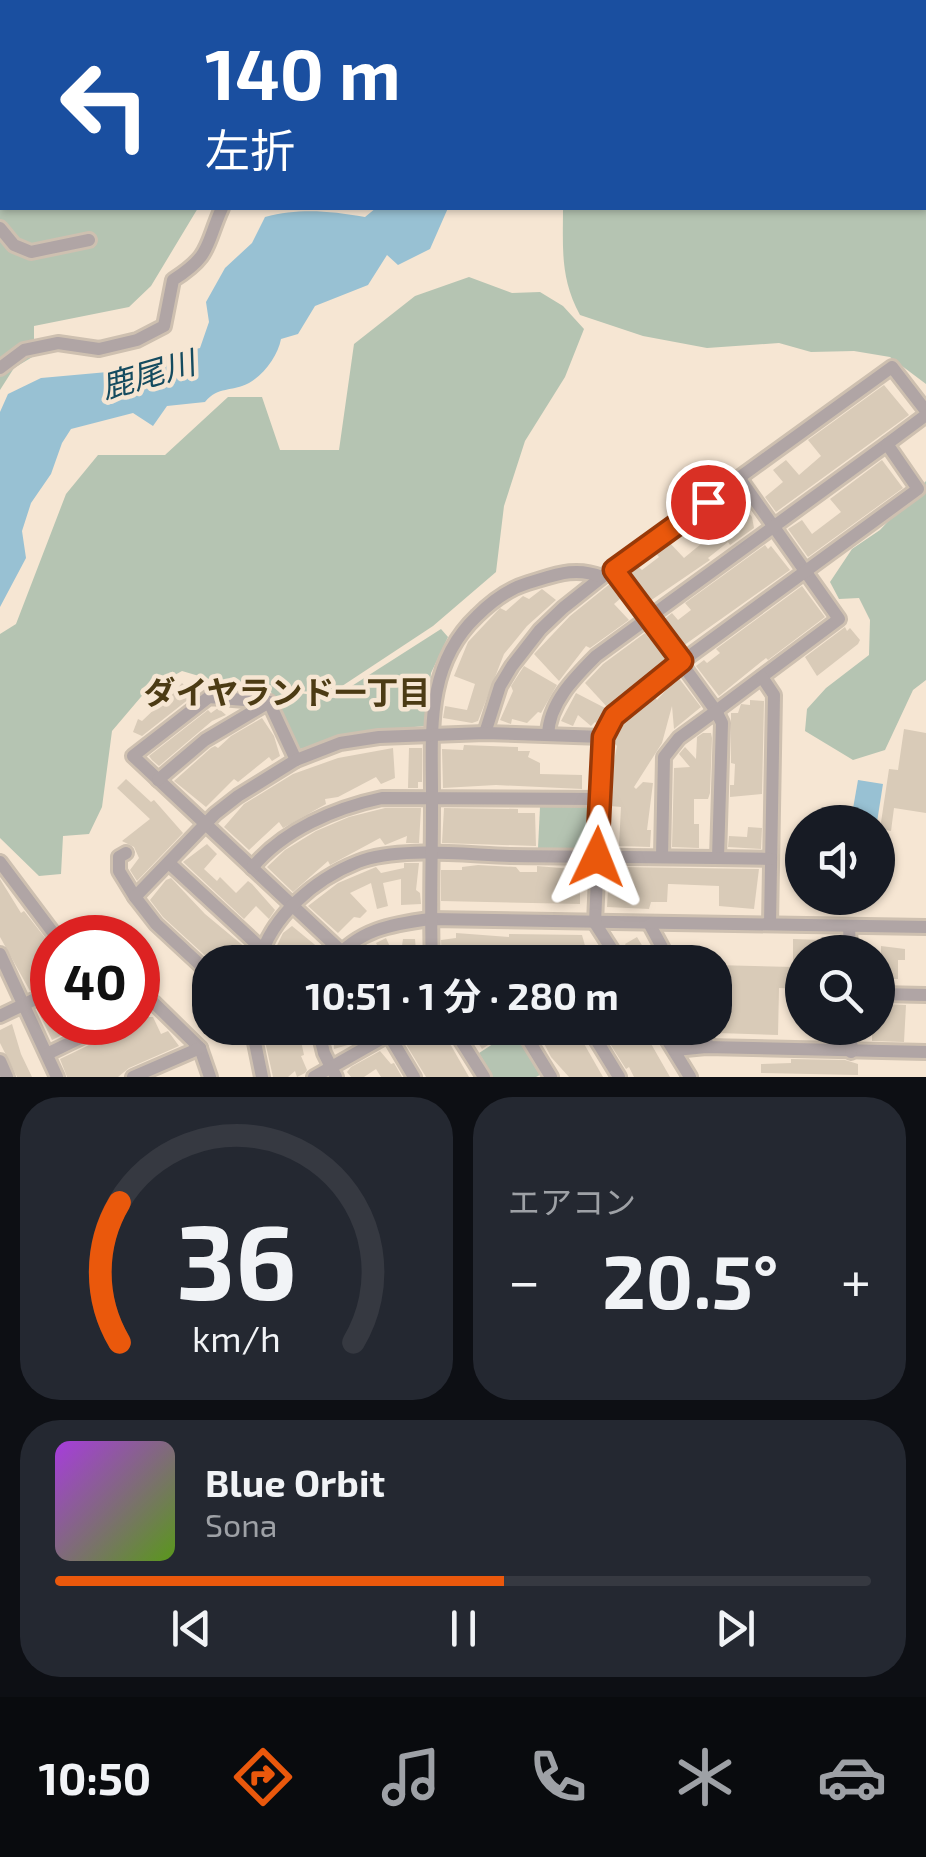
<!DOCTYPE html>
<html lang="ja">
<head>
<meta charset="utf-8">
<style>
	:root { --surface:#171b24; --page:#242831; --text:#f1f3f6; --muted:#9ea1a6; --line:#363941; --accent:#ea580c }
	body { margin:0; font-family:"Exo 2","Noto Sans JP",sans-serif; background:var(--page); color:var(--text); height:100vh; display:flex; flex-direction:column; font-size:38px; white-space:nowrap }
	* { box-sizing:border-box; margin:0 }
	p { font-size:32px; color:var(--muted) }
	.icon { flex:none; width:55px; height:55px; fill:none; stroke:currentColor; stroke-width:2; stroke-linecap:round; stroke-linejoin:round }
	.map { position:relative; height:1077px; overflow:hidden }
	.details { display:flex; flex-direction:column; gap:20px; padding:20px; background:#0d0f14; flex:1 }
	.details>* { flex:none }
	.guide { position:absolute; left:0px; top:0px; width:928px; height:210px; box-shadow:0 2px 8px #0004; background:#1a4fa0; color:#fff; overflow:hidden }
	.fabs { position:absolute; left:785px; top:805px; display:grid; gap:20px }
	.fabs a { display:grid; place-items:center; width:110px; height:110px; border-radius:50%; background:var(--surface); box-shadow:0 2px 8px #0004; font-size:50px }
	.speed { position:absolute; left:30px; top:915px; display:flex; gap:20px; font-size:50px; font-weight:700; text-align:center }
	.speed>* { display:grid; place-content:center; width:130px; height:130px; border-radius:50%; background:var(--surface); box-shadow:0 2px 8px #0004; line-height:1 }
	.speed .limit { border:15px solid #d22; background:#fff; color:#111 }
	.pin { position:absolute; display:grid; place-items:center; width:85px; height:85px; color:#fff; margin:-42px; border:5px solid #fff; border-radius:50%; box-shadow:0 2px 10px #0007 }
	.me { position:absolute; width:110px; margin:-55px; rotate:2deg; stroke-linejoin:round; filter:drop-shadow(0 0 8px #0008) }
	.turn { display:flex; align-items:center; gap:35px; height:210px; padding:0 40px; font-size:45px }
	.turn .icon { width:130px; height:130px; stroke-width:2.5 }
	.turn b { display:block; font-size:70px; line-height:85px }
	.big { font-size:75px; font-weight:700; line-height:1.1 }
	.details .widget { flex:1; display:flex; flex-direction:column; justify-content:center; gap:15px; min-width:0; padding:0 35px; border-radius:40px; background:var(--page) }
	.details .dial { align-items:center; gap:0 }
	.dial svg { height:260px; overflow:visible; fill:none; stroke:var(--line); stroke-width:7; stroke-linecap:round; text-anchor:middle }
	.dial text { fill:var(--text); stroke:none }
	.song { display:flex; align-items:center; gap:30px }
	.cover { width:120px; height:120px; border-radius:15px; background:linear-gradient(135deg,hsl(280 70% 55%),hsl(90 70% 35%)) }
	.played { height:10px; border-radius:5px; background:linear-gradient(90deg,var(--accent) 55%,var(--line) 55%) }
	.keys { display:flex; justify-content:space-around; direction:ltr }
	.heat { display:flex; justify-content:space-between; align-items:center; font-size:55px; direction:ltr }
	.details .tiles { flex:1; display:grid; gap:20px; grid-template-columns:1fr 1fr }
	.widget:last-child { grid-column:span 2 }
	.trip { position:absolute; left:192px; top:945px; width:540px; height:100px; border-radius:40px; background:var(--surface); box-shadow:0 2px 8px #0004; font-weight:700; line-height:100px; text-align:center }
	.tab-bar { display:flex; height:160px; justify-content:space-around; align-items:center; background:#090b0e; color:var(--muted) }
	.tab-bar .icon { width:70px; height:70px }
	.tab-bar .active { color:var(--accent) }
	.tab-bar b { font-size:45px; color:var(--text) }
	.map>svg:first-child { display:block }
	.green { fill:#b5c4b2 }
	.water { fill:#98c1d3 }
	.building { fill:#d9cbb8 }
	.lines { fill:none; stroke-linecap:round; stroke-linejoin:round }
	.minor-casing { stroke:#cec0b0; stroke-width:18 }
	.minor { stroke:#b0a5a5; stroke-width:12 }
	.route-casing { stroke:#983908; stroke-width:25 }
	.route { stroke:#ea580c; stroke-width:18 }
	.labels { text-anchor:middle; stroke-width:9; stroke-linejoin:round; paint-order:stroke }
	.water-label { font-size:32px; font-style:italic; fill:#154b5f; stroke:#f6e6d3 }
	.neighbourhood-label { font-size:32px; font-weight:bold; fill:#4c3b14; stroke:#f6e6d3 }
</style>
</head>
<body>
<div class="map">
<svg width="926" height="1077" viewBox="0 0 926 1077">
	<rect width="100%" height="100%" fill="#f6e6d3"/>
	<g class="green">
		<polygon points="0,0 372,2 2,2 2,208 198,208 151,286 129,307 34,326 34,356 14,368 0,390"/>
		<path d="M775,0H926V384L890,357L854,351L811,352L779,343L707,348L643,336L580,315C560,278 563,249 563,208H925V2H772Z"/>
		<polygon points="469,277 512,293 540,292 563,306 584,329 565,377 525,441 504,506 496,572 433,626 333,692 286,691 333,698 441,629 448,637 431,673 425,726 363,732 300,749 270,690 243,689 182,671 146,691 112,731 102,807 89,834 63,836 61,874 39,876 0,838 0,634 16,624 66,494 98,455 165,455 228,397 262,397 280,450 339,450 354,344 415,296"/>
		<polygon points="926,481 926,680 913,690 885,750 853,760 805,731 807,709 826,688 869,655 870,620 859,598 839,599 830,582 852,549 880,530"/>
		<polygon points="540,807 593,807 590,849 538,848"/>
		<polygon points="513,1031 540,1075 536,1077 493,1077 479,1053"/>
	</g>
	<g class="water">
		<path d="M376,208H448L430,249L398,265L387,255L368,285L315,306L298,334L281,339C278,355 265,374 249,383C232,392 218,386 205,402L167,406L153,426L133,413L71,429L62,443L51,474L31,503L22,531L26,558L0,607V412L8,394L41,378L130,370L162,357L200,348L209,322L206,302L225,268L252,243L265,217C300,208 329,211 365,217Z"/>
		<polygon points="858,780 883,784 877,822 851,820"/>
	</g>
	<g class="building">
		<polygon points="884,385 909,415 776,512 765,497 783,482 773,470 786,460 799,475 821,456 808,440"/>
		<polygon points="882,460 903,488 808,557 788,529 802,520 812,534 841,512 830,499"/>
		<polygon points="742,505 752,517 754,528 730,545 728,542 708,558 710,560 650,601 628,572 636,565 642,570 659,557 654,551 668,541 684,558 701,544 688,528 711,510 716,516 721,512 726,518"/>
		<polygon points="765,545 768,549 771,546 790,570 683,646 663,620 672,613 678,620 691,610 685,603"/>
		<polygon points="611,583 621,598 614,604 629,620 590,648 586,646 559,681 534,654 570,616"/>
		<polygon points="802,586 825,617 768,660 766,658 719,696 696,666 704,660 707,663 720,653 716,649"/>
		<polygon points="542,589 556,600 527,626 504,654 478,721 472,723 443,718 445,706 467,710 475,684 454,676 468,642 500,608 506,611 523,596 529,599"/>
		<polygon points="845,627 847,631 850,628 860,640 858,644 817,676 805,657"/>
		<polygon points="645,633 667,660 608,708 585,683 603,664"/>
		<polygon points="524,666 557,685 541,713 538,712 527,723 512,719 511,724 500,720 513,691 511,686"/>
		<polygon points="678,677 701,707 674,729 672,706 662,743 634,787 636,789 643,782 653,783 647,830 651,830 650,847 619,846 621,807 610,806 612,771 617,746 613,742 622,722 631,714 634,716 653,695 657,700"/>
		<polygon points="182,683 194,695 142,736 133,732 138,719 142,721 162,702 164,704"/>
		<polygon points="576,693 607,709 598,724 595,722 591,726 578,715 573,726 561,721"/>
		<polygon points="750,700 764,701 762,794 730,797 730,785 734,785 735,764 731,763 731,713 738,713 741,704 750,705"/>
		<polygon points="218,708 226,715 212,721 159,766 152,760 149,756 208,710 211,713"/>
		<polygon points="262,718 274,736 280,756 272,761 269,757 238,782 234,779 206,807 174,781 211,748 215,746 218,748 231,736"/>
		<polygon points="904,729 926,733 926,813 894,808 891,831 880,829 889,769 898,770"/>
		<polygon points="703,733 711,733 712,738 710,793 708,799 694,799 694,824 699,824 699,848 672,847 674,768 690,767 679,754 685,747 696,759 697,737"/>
		<polygon points="464,745 518,747 518,751 530,751 528,757 540,763 540,774 582,775 582,789 496,785 443,788 442,749 463,750"/>
		<polygon points="393,748 395,778 381,784 376,777 338,797 325,799 326,804 283,828 279,822 249,850 224,827 244,804 293,774 338,758"/>
		<polygon points="409,748 422,748 422,782 418,782 418,788 408,788"/>
		<polygon points="126,779 151,802 154,800 183,833 137,881 130,870 139,858 134,847 122,841 150,819 117,788"/>
		<polygon points="385,808 421,808 419,843 406,843 407,836 385,845 380,838 330,865 328,861 293,892 267,867 285,850 316,831 349,817"/>
		<polygon points="444,808 518,809 518,813 535,813 536,846 442,843"/>
		<polygon points="748,827 762,828 761,849 728,847 729,836 747,837"/>
		<polygon points="207,844 217,854 204,869 217,881 220,877 236,893 248,881 252,884 275,910 269,919 256,906 244,919 183,862"/>
		<polygon points="404,863 419,863 416,890 420,893 421,904 401,905 401,879 383,883 388,906 377,909 371,883 350,893 367,911 360,918 354,917 338,933 308,906 338,883 376,867 381,873 404,868"/>
		<polygon points="478,865 516,867 520,872 537,872 537,866 584,870 584,880 580,880 580,904 441,901 441,870 462,870 462,867"/>
		<polygon points="619,867 759,869 754,909 719,906 719,886 670,884 668,884 667,902 651,902 649,909 607,907 609,872"/>
		<polygon points="171,878 205,914 252,953 245,962 212,962 163,917 150,900 166,880"/>
		<polygon points="0,879 21,913 24,911 46,939 52,957 52,981 30,991 0,937"/>
		<polygon points="292,926 320,949 309,962 270,960 283,933"/>
		<polygon points="456,933 509,937 509,934 582,935 586,949 595,950 604,962 442,962 441,940 456,938"/>
		<polygon points="637,937 652,962 636,962 625,944"/>
		<polygon points="386,938 390,947 402,946 403,939 415,939 417,962 350,962 363,952 367,957 378,947 376,943"/>
		<polygon points="793,939 822,940 827,942 826,952 802,952 802,989 779,988 778,1035 717,1033 715,965 793,967"/>
		<polygon points="881,946 905,949 905,960 898,960 898,979 881,979"/>
		<polygon points="886,1004 906,1005 904,1042 872,1041 872,1028 878,1028 878,1006"/>
		<polygon points="44,1006 53,1025 89,1022 52,1040 37,1009"/>
		<polygon points="147,1017 153,1017 161,1034 168,1031 179,1046 129,1068 118,1077 67,1077 60,1059"/>
		<polygon points="12,1024 21,1054 32,1077 17,1077 0,1043 0,1030"/>
		<polygon points="262,1028 271,1028 272,1037 294,1033 296,1042 301,1041 304,1055 301,1056 307,1070 305,1073 297,1077 295,1071 288,1077 273,1077"/>
		<polygon points="333,1028 350,1028 351,1044 334,1049"/>
		<polygon points="396,1028 441,1028 469,1077 426,1077"/>
		<polygon points="468,1028 511,1028 511,1030 482,1049"/>
		<polygon points="536,1028 575,1028 603,1077 569,1077 551,1057"/>
		<polygon points="600,1028 642,1028 670,1077 634,1077 629,1067 626,1069"/>
		<polygon points="380,1051 391,1064 394,1063 402,1077 381,1077 376,1069 364,1077 351,1077 347,1072 351,1067"/>
		<polygon points="791,1059 845,1060 858,1064 858,1075 761,1073 761,1064 791,1063"/>
	</g>
	<g class="lines">
		<defs>
			<g id="minor">
				<polyline points="510,0 515,2"/>
				<polyline points="386,2 386,0"/>
				<polyline points="634,2 635,0"/>
				<polyline points="0,228 14,245 31,252 89,240"/>
				<path d="M0,368L24,350L58,343L99,349L137,340L164,326L173,280C212,255 205,246 222,208"/>
				<polyline points="614,570 716,711 839,619 740,479"/>
				<polyline points="762,677 774,695 770,924"/>
				<polyline points="485,733 500,686 512,666 540,630 563,608 602,577 892,367 926,411"/>
				<path d="M548,735C549,703 574,678 596,656L887,444"/>
				<polyline points="296,760 269,702 209,697 133,756 341,951"/>
				<polyline points="158,780 205,740 269,702"/>
				<polyline points="126,853 119,857 119,871 135,897"/>
				<polyline points="662,857 664,757 679,738 716,711 722,723 718,858"/>
				<polyline points="0,862 57,938"/>
				<polyline points="169,863 263,950"/>
				<path d="M252,868C283,830 335,808 382,798L599,799"/>
				<polyline points="650,925 670,962"/>
				<polyline points="849,926 850,952"/>
				<polyline points="0,954 57,1077"/>
				<path d="M259,962C271,916 315,879 358,862C399,846 467,855 511,856C598,857 685,857 771,859"/>
				<path d="M333,962C357,930 392,924 430,919L926,927"/>
				<path d="M432,962C430,911 432,861 432,809C433,740 422,668 477,616C492,601 508,589 528,583C555,575 575,566 602,577"/>
				<polyline points="620,962 595,923 603,737 614,716 647,687 918,489 887,444 926,415"/>
				<polyline points="210,974 156,924 135,897 215,814 238,796 296,760 340,743 379,737 485,733 603,737"/>
				<polyline points="878,994 926,995"/>
				<polyline points="138,996 154,1003 200,1048 210,1077"/>
				<polyline points="0,1016 52,991"/>
				<polyline points="252,1028 262,1077"/>
				<polyline points="318,1028 324,1053 336,1077"/>
				<polyline points="453,1028 484,1077"/>
				<polyline points="521,1028 551,1077"/>
				<polyline points="589,1028 619,1077"/>
				<polyline points="660,1028 690,1077"/>
				<polyline points="386,1030 414,1077"/>
				<polyline points="706,1047 707,1028"/>
				<polyline points="675,1050 706,1047 926,1052"/>
				<polyline points="851,1052 852,1028"/>
				<polyline points="47,1054 113,1022"/>
				<polyline points="0,1061 7,1077"/>
				<polyline points="133,1077 200,1048"/>
				<polyline points="314,1077 388,1035"/>
			</g>
		</defs>
		<use href="#minor" class="minor-casing"/>
		<use href="#minor" class="minor"/>
	</g>
	<g class="lines">
		<defs>
			<polyline id="route" points="597,857 603,737 614,716 682,661 614,570 708,502"/>
		</defs>
		<use href="#route" class="route-casing"/>
		<use href="#route" class="route"/>
	</g>
	<g class="labels">
		<g class="water-label">
			<text transform="translate(148 375) rotate(-16)" y="11">鹿尾川</text>
		</g>
		<g class="neighbourhood-label">
			<text x="287" y="704">ダイヤランド一丁目</text>
		</g>
	</g>
</svg>
<div class="fabs">
<a><svg class="icon" aria-label="sound" viewBox="0 0 24 24"><path d="M4 9h4l5-4v14l-5-4H4zM17 9q2 3 0 6"/></svg></a>
<a><svg class="icon" aria-label="search" viewBox="0 0 24 24"><circle cx="10" cy="10" r="6"/><path d="M15 15l6 6"/></svg></a>
</div>
<div class="speed"><div class="limit">40</div></div>
<div class="pin" style="left:708px;top:502px;background:#d93025"><svg class="icon" aria-label="arrive" viewBox="0 0 24 24"><path d="M6 21V4h12l-3 4 3 4H6"/></svg></div>
<svg class="me" style="left:597px;top:857px" viewBox="-20 -20 40 40"><path d="M0-17L14 15 0 8-14 15z" fill="#ea580c" stroke="#fff" stroke-width="4"/></svg>
<div class="trip">10:51 · 1 分 · 280 m</div>
<div class="guide">
<div class="turn"><svg class="icon" aria-label="left" viewBox="0 0 24 24"><path d="M17 20v-9H6M10 6l-5 5 5 5"/></svg><div><b>140 m</b>左折</div></div>
</div>
</div>
<section class="details">
<div class="tiles">
<div class="widget dial"><svg viewBox="0 0 100 80">
<path d="M14 69A42 42 0 1 1 86 69"/>
<path d="M14 69A42 42 0 0 1 14 26" stroke="#ea580c"/>
<text x="50" y="56" font-size="32" font-weight="700">36</text>
<text x="50" y="72" font-size="11">km/h</text>
</svg></div>
<div class="widget"><p>エアコン</p>
<div class="heat"><a>−</a><b class="big">20.5°</b><a>+</a></div>
</div>
<div class="widget">
<div class="song"><i class="cover"></i><div><b>Blue Orbit</b><p>Sona</p></div></div>
<div class="played"></div>
<div class="keys"><svg class="icon" aria-label="previous" viewBox="0 0 24 24"><path d="M18 5L8 12l10 7zM5 5v14"/></svg><svg class="icon" aria-label="pause" viewBox="0 0 24 24"><path d="M8 5v14M16 5v14"/></svg><svg class="icon" aria-label="next" viewBox="0 0 24 24"><path d="M6 5l10 7-10 7zM19 5v14"/></svg></div>
</div>
</div>
</section>
<nav class="tab-bar">
<b>10:50</b>
<svg class="icon active" aria-label="directions" viewBox="0 0 24 24"><path d="M12 3l9 9-9 9-9-9zM9 14v-3h6M13 9l2 2-2 2"/></svg>
<svg class="icon" aria-label="music" viewBox="0 0 24 24"><path d="M9 18V5l10-2v13"/><circle cx="6" cy="18" r="3"/><circle cx="16" cy="16" r="3"/></svg>
<svg class="icon" aria-label="phone" viewBox="0 0 24 24"><path d="M5 4h4l2 5-3 2q2 4 5 5l2-3 5 2v4C11 20 4 13 5 4z"/></svg>
<svg class="icon" aria-label="climate" viewBox="0 0 24 24"><path d="M12 3v18M4 7l16 10M4 17L20 7"/></svg>
<svg class="icon" aria-label="car" viewBox="0 0 24 24"><path d="M5 17H2v-5l4-1 3-4h7l3 4 3 1v5h-3M9 17h6M6 11h13"/><circle cx="7" cy="17" r="2"/><circle cx="17" cy="17" r="2"/></svg>
</nav>
</body>
</html>
